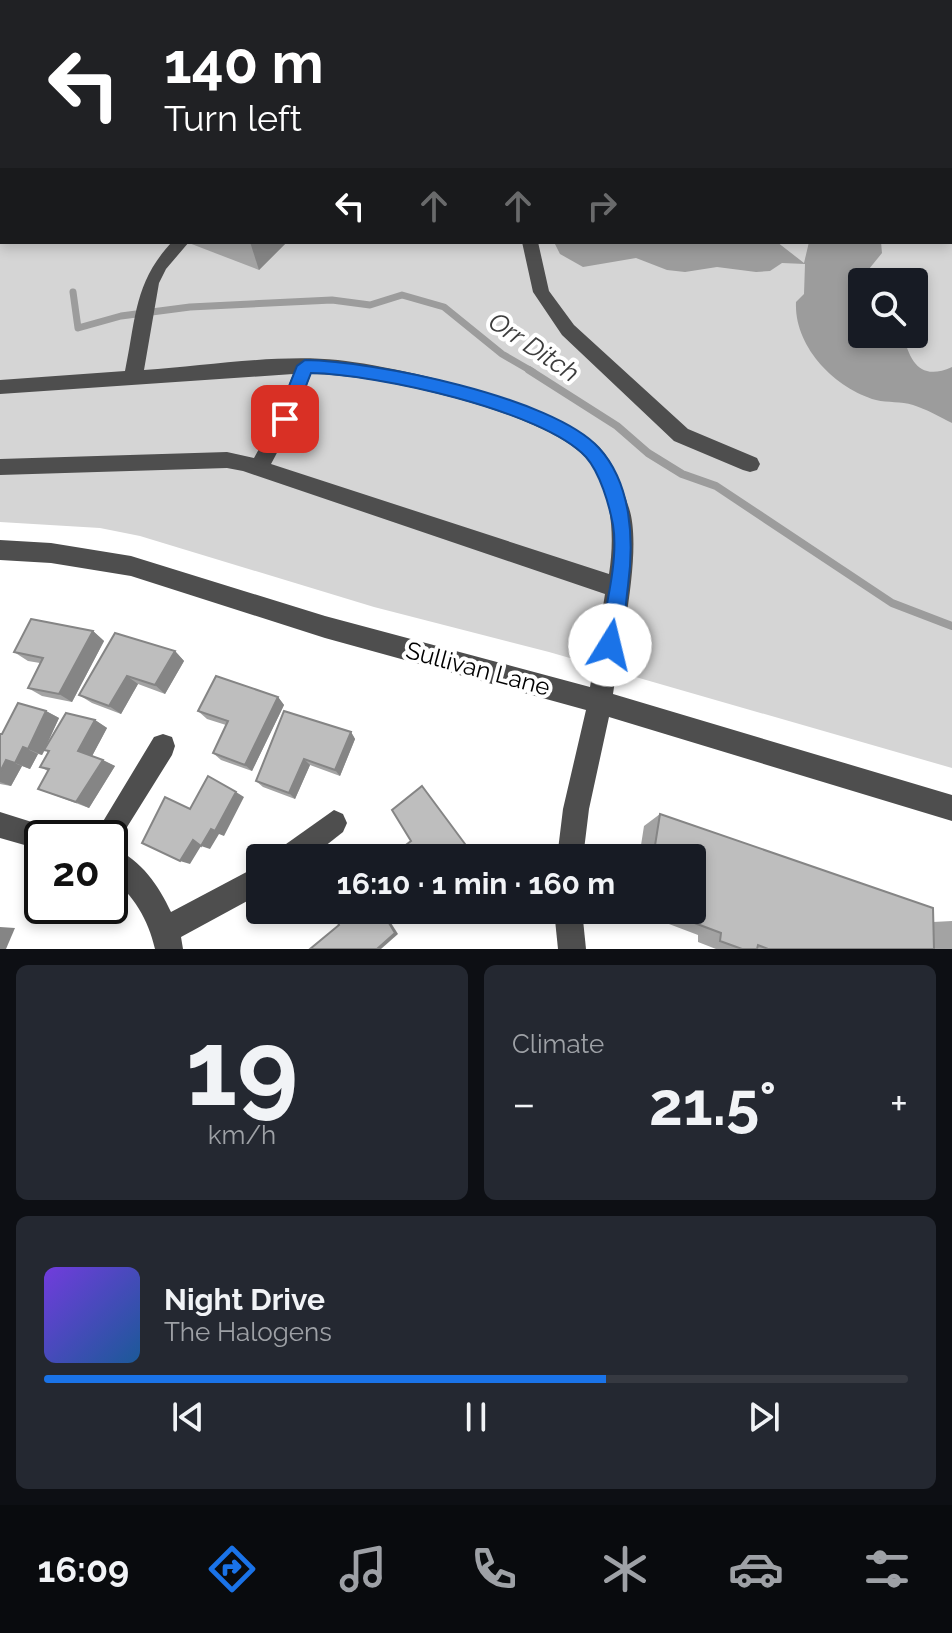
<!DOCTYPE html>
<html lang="en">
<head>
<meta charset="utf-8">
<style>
	:root { --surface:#171b24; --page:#242831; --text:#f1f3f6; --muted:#9ea1a6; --line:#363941; --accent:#1a73e8 }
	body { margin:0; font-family:Raleway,sans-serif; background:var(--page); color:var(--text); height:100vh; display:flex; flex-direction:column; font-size:30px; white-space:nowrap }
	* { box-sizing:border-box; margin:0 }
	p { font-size:26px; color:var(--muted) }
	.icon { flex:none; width:44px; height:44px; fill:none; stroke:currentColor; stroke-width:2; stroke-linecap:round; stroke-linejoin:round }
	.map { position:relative; height:949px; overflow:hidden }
	.sheet { display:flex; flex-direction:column; gap:16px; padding:16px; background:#0d0f14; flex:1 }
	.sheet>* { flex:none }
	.top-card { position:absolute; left:0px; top:0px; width:952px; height:244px; box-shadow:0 4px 12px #0003; background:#202124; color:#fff; overflow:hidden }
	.tools { position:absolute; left:848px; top:268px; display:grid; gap:16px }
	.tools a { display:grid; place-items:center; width:80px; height:80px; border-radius:8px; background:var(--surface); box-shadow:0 4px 12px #0003; font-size:40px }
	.speed { position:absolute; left:24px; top:820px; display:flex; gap:16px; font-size:40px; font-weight:700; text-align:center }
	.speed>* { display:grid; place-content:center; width:104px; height:104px; border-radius:50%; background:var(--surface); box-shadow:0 4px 12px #0003; line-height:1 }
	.speed .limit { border:4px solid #111; border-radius:12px; background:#fff; color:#111 }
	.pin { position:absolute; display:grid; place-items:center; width:68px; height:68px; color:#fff; margin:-34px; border-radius:16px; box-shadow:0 4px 12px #0006 }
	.me { position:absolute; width:88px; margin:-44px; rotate:9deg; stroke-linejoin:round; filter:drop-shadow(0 0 6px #0008) }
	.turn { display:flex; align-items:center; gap:28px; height:168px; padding:0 32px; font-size:36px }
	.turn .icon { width:104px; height:104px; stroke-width:2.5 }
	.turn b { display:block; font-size:56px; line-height:68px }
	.lanes { display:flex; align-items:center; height:76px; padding:0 32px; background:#0003; justify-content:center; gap:40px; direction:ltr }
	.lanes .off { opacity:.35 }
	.big { font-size:60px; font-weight:700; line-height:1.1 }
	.sheet .tile { flex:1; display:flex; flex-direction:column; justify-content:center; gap:12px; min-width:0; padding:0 28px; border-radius:12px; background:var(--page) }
	.sheet .dial { align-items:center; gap:0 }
	.dial b { font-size:104px; line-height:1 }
	.song { display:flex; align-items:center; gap:24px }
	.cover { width:96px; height:96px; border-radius:12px; background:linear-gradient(135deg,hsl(260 70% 55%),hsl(210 70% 35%)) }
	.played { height:8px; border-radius:4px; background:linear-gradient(90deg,var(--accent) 65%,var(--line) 65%) }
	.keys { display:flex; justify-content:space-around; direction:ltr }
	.heat { display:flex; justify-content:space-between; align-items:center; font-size:44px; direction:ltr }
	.sheet .tiles { flex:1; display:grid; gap:16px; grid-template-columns:1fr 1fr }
	.tile:last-child { grid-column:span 2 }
	.trip { position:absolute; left:246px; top:844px; width:460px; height:80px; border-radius:8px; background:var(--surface); box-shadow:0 4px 12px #0003; font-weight:700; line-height:80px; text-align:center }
	.tabs { display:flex; height:128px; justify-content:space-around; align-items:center; background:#090b0e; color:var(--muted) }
	.tabs .icon { width:56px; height:56px }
	.tabs .active { color:var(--accent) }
	.tabs b { font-size:36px; color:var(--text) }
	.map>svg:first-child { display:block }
	.green { fill:#d5d5d5; fill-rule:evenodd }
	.water { fill:#9c9c9c }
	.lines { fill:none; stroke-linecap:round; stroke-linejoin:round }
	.stream-far1 { stroke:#9c9c9c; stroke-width:7 }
	.stream { stroke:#9c9c9c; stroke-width:8 }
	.minor { fill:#4e4e4e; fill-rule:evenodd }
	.wall { fill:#a3a3a3 }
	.shaded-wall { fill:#858585 }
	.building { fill:#bebebe; stroke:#858585; stroke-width:2 }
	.route { fill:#1a73e8; stroke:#114b97; stroke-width:2 }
	.labels { text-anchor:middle; stroke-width:8; stroke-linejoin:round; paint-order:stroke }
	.street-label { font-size:24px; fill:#000; stroke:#fff }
	.water-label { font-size:26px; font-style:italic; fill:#3d3d3d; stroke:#fff }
</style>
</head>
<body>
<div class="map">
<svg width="952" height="949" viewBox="0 0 952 949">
	<rect width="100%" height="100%" fill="#fff"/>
	<path class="green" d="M0,0H952V768L549,652L374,607L140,536L100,528L0,522ZM2,2H950V242H2ZM862,282H914V334H862Z"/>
	<path class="water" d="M554,242H777L804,263L809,242H881L882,253L856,285L862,295V334H903C910,363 921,381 952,367V423C940,417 926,409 913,405C901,401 888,403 876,400C835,388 794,347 796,302L804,294L805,264L782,263L770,271L756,272L717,267L685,272L667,270L636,258L583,267L560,254Z"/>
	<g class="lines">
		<polyline class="stream-far1" points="73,292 78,328 121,316 190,307 332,300 370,305 402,295 444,307 502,354 533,372"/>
		<polyline class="stream" points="529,370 617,426 648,453 682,474 716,486 892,603 952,626"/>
		<g class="minor">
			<polygon points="366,0 378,0 379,2 367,2"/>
			<polygon points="459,0 471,0 472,2 460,2"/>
			<polygon points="482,0 494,0 481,2"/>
			<path d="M172,242H189L166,269L159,283L144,370C207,366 275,354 338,360C402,367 548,402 596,444C613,459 622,486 629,508C643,550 620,647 613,694L952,795V821L609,717L589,809L583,858H557L563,809L586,710L325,638L131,576L51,563L0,560V540L51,543L131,556L325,616L590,687L605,594L243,471L227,468L0,475V459L227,452L254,458L276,418L293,374L0,394V380L125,371C136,319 134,282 172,242ZM311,374C375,374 541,411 585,457C613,487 615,537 609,574L271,464L295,419Z"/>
			<polygon points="522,242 538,242 549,291 574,325 688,429 757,458 760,464 757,470 750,472 743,470 674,441 562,335 533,292"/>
			<path d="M163,734L172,737L175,746L172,755L114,848C141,860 159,886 171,912L260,865V894L181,937L183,949H155C148,919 134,896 110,876V838H93L154,737Z"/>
			<polygon points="334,810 343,814 347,823 343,832 310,858 275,858 279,849"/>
			<polygon points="0,812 54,829 58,838 42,838 42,850 0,838"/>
			<polygon points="554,910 582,910 586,949 558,949"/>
		</g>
	</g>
	<g class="wall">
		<polygon points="188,242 287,242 259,270 189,243"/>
		<polygon points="93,631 104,641 72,702 42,696 28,688 40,663 28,661 14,652"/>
		<polygon points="175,651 184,661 165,694 138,684 121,714 92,703 79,695"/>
		<polygon points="278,697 284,705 252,771 221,760 213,753 226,725 207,719 198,711"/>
		<polygon points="46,711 59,718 46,746 95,720 107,728 92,756 115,766 89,808 38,789 48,771 40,767 48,752 45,750 42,755 38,754 30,769 22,766 11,786 0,784 0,734 2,734"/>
		<polygon points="351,732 355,739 340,776 310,765 295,799 263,787 256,781"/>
		<polygon points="660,814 933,922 952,921 952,949 716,949 698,942 698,935 632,910 692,910 692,858 639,858 644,826"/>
	</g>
	<g class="shaded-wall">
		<polygon points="250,242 287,242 259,270"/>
		<polygon points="93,631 104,641 72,702 59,694"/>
		<polygon points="175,651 184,661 165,694 155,685"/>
		<polygon points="127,676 138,684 121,714 109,706"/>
		<polygon points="278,697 284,705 252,771 245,765"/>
		<polygon points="46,711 59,718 42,755 28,749"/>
		<polygon points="95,720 107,728 91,758 78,751"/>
		<polygon points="351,732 355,739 340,776 335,770"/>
		<polygon points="23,747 38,754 30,769 15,763"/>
		<polygon points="304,759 310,765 295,799 289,793"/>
		<polygon points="6,760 22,766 11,786 0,782 0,772"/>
		<polygon points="103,760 115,766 89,808 76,802"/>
		<polygon points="236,792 244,797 224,836 219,834 210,849 201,846 190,864 180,861 193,840 211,829"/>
		<polygon points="468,848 468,852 461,858 456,858"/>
		<polygon points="383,913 386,915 398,934 381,949 377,949"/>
		<polygon points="0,927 15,928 6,949 0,949"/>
	</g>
	<g class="building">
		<polygon points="31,619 93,631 59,694 28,688 43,658 14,652"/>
		<polygon points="115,633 175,651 155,685 127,676 109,706 79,695"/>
		<polygon points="216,676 278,697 245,765 213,753 228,721 198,711"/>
		<polygon points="18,703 46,711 28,749 23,747 15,763 6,760 0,772 0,734 2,734"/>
		<polygon points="284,711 351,732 335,770 304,759 289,793 256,781"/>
		<polygon points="66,713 95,720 78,751 103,760 76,802 38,789 49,769 40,767 49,751 44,750"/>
		<polygon points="208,776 236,792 215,831 211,829 201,846 193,840 180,861 142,843 165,797 190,809"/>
		<polygon points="422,786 468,848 456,858 389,858 411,841 392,810"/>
		<polygon points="660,814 933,908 934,949 768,949 758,945 757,949 742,949 720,941 721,933 660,910 692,910 692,858 653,858"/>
		<polygon points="332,910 377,910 380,915 383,913 395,933 377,949 310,949 339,925"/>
	</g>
	<path class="route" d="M305,360C373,361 553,397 599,448C632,484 634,541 628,586C625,607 625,633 617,652L610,655L602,652L599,645C605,610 619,559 613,525C609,504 600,473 586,457C542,410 375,374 311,373L291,424H278L276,419L297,366Z"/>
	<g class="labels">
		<g class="street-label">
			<text transform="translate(478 669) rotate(15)" y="8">Sullivan Lane</text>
		</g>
		<g class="water-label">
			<text transform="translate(534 347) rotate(34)" y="9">Orr Ditch</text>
		</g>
	</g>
</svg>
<div class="tools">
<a><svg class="icon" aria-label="search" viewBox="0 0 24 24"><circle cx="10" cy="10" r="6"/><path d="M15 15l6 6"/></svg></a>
</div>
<div class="speed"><div class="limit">20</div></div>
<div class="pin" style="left:285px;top:419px;background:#d93025"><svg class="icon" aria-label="arrive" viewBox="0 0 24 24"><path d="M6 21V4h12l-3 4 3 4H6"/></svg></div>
<svg class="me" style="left:610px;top:645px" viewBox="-20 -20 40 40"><circle r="19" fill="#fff"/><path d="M0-13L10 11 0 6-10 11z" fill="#1a73e8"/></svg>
<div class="trip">16:10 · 1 min · 160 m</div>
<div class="top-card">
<div class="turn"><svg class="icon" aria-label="left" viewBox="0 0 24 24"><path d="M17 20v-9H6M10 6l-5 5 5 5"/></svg><div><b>140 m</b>Turn left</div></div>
<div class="lanes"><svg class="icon" aria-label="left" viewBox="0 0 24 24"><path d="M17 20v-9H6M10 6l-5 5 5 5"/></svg><svg class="icon off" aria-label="ahead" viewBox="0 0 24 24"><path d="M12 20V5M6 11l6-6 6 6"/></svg><svg class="icon off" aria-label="ahead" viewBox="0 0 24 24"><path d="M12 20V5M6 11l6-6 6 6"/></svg><svg class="icon off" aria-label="right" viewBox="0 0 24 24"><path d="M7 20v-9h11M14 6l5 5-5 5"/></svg></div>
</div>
</div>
<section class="sheet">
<div class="tiles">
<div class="tile dial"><b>19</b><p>km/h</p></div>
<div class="tile"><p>Climate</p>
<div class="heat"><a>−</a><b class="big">21.5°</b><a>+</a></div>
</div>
<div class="tile">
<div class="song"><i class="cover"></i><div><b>Night Drive</b><p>The Halogens</p></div></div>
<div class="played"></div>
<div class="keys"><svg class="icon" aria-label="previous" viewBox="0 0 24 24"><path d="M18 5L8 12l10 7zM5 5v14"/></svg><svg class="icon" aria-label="pause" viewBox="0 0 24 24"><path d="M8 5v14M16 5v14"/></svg><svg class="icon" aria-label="next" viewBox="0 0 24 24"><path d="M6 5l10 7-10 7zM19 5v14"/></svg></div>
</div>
</div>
</section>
<nav class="tabs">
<b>16:09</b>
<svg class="icon active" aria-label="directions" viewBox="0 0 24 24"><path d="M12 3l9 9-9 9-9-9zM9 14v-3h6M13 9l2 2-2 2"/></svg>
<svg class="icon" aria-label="music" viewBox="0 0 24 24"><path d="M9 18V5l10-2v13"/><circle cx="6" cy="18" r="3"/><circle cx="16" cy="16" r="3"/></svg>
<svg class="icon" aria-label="phone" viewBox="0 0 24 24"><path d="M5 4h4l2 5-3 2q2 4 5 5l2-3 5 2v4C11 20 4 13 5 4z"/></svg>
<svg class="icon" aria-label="climate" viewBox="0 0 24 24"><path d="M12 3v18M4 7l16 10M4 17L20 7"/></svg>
<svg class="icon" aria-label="car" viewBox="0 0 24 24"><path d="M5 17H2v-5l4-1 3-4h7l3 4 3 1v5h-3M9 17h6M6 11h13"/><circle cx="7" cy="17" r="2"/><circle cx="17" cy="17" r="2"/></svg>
<svg class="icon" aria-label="filters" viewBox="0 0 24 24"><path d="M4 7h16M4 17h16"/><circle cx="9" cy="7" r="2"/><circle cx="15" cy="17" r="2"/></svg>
</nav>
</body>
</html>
